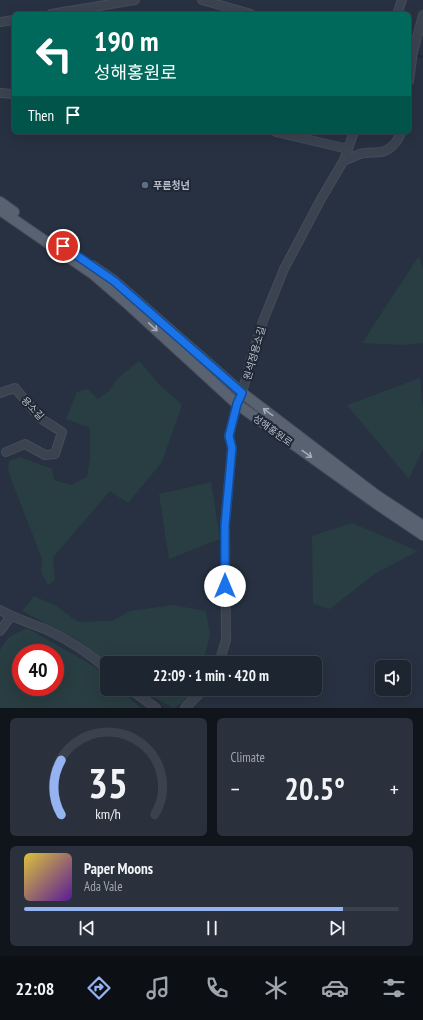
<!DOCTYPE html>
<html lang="en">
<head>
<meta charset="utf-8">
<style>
	:root { --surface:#1d2531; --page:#2a313d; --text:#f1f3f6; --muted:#a0a5ab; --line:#3b424d; --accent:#95b2f1 }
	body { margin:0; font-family:"PT Sans Narrow","Noto Sans KR",sans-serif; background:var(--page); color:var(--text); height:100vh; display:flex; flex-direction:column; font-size:15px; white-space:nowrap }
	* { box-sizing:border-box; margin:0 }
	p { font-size:13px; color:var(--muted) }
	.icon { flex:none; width:22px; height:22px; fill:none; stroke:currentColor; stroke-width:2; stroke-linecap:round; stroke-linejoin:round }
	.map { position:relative; height:708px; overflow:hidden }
	.drawer { display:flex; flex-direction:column; gap:10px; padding:10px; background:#10141b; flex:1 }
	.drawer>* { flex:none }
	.hud { position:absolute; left:12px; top:12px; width:399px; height:122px; border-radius:6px; box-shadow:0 4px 16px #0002,0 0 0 1px var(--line); background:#00695c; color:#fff; overflow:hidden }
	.tools { position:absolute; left:375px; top:660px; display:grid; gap:8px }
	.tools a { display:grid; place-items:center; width:36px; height:36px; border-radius:6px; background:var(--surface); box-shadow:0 4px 16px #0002,0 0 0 1px var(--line); font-size:20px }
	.speed { position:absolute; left:12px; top:644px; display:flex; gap:8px; font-size:20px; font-weight:700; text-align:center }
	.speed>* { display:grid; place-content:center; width:52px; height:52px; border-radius:50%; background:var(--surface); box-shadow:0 4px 16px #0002,0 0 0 1px var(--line); line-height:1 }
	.speed .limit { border:6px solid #d22; background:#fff; color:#111 }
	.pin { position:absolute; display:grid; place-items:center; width:34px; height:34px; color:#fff; margin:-17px; border:2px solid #fff; border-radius:50%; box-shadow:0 1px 4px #0007 }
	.me { position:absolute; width:44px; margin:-22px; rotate:0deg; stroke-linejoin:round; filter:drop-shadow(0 0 3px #0008) }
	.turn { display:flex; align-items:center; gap:14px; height:84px; padding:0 16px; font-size:18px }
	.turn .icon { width:52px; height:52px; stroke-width:2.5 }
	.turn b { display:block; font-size:28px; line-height:34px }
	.then { display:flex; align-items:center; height:38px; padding:0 16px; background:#0003; gap:8px; font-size:15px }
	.big { font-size:30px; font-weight:800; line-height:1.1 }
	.drawer .card { flex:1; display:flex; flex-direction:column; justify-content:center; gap:6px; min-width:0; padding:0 14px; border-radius:6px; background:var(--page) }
	.drawer .dial { align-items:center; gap:0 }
	.dial svg { height:104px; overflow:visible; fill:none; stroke:var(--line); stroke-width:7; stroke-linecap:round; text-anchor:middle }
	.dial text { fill:var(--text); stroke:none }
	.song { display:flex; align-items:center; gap:12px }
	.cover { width:48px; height:48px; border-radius:6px; background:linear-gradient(135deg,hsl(50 70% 55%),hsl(270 70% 35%)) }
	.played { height:4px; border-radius:2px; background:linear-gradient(90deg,var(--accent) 85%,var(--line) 85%) }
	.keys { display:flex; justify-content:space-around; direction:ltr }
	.heat { display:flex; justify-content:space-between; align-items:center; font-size:22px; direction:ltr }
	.drawer .tiles { flex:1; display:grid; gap:10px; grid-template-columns:1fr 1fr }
	.card:last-child { grid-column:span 2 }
	.trip { position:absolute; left:100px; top:656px; width:222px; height:40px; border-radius:6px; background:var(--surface); box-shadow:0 4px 16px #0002,0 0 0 1px var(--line); font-weight:800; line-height:40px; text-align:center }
	.tab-bar { display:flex; height:64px; justify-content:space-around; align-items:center; background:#0c0f14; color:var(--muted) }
	.tab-bar .icon { width:28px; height:28px }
	.tab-bar .active { color:var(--accent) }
	.tab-bar b { font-size:18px; color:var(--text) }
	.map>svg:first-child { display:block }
	.green { fill:#293e42; fill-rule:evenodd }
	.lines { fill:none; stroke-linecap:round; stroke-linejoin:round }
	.stream { stroke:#1a273f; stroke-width:2 }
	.minor-casing { stroke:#454c5a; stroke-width:10 }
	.major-casing { stroke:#454c5a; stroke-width:12 }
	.minor { stroke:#3b4351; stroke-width:8 }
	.major { stroke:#596270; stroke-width:10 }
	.oneway { stroke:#a5acb9 }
	.route-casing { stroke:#114b97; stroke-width:10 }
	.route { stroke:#1a73e8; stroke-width:7 }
	.service-dot { fill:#5c6f8a; stroke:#202836; stroke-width:1.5 }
	.labels { text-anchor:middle; stroke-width:4; stroke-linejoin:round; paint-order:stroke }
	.poi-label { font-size:10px; font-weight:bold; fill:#b8becb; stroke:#202836; text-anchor:start }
	.street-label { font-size:10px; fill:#b8becb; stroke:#202836 }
</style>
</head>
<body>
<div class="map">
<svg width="423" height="708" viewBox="0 0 423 708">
	<rect width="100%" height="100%" fill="#273141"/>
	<g class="green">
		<polygon points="419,256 423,269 423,343 402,345 362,343"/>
		<polygon points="139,361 159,384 182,405 162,462 128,503 110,491 53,557 55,580 48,585 41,572 42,559 8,471 9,461 20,457 52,469 54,480 71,485 87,477 90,458 90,428 66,419 77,392 88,389 98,399 109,391 117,379"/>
		<polygon points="420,378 423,409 423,449 409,479 347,405"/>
		<polygon points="211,482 220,539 169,559 159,494"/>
		<polygon points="352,523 418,551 376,573 330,609 313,604 312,536"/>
		<polygon points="34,596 56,606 78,622 112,621 130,611 173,605 206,611 210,635 203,663 108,663 78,640 22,611"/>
		<path d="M27,628L95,667L107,678V689H119L141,708H0V650L9,637ZM21,653H55V687H21Z"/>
		<polygon points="140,689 195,689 188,700 173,708"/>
	</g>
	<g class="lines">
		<polyline class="stream" points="414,55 423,57"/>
		<defs>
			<g id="minor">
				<polyline points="202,0 251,14"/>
				<polyline points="51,14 135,0"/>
				<polyline points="397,14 402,0"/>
				<polyline points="0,22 14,20"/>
				<polyline points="409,81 413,52 423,15"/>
				<polyline points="0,93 14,94"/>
				<polyline points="276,132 348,149"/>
				<path d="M344,160C350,159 354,156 360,154C373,150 384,157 395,143C398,139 400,137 401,132"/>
				<polyline points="0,393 15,388 40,418 62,432 55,454 45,455 25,444 6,452"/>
				<path d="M0,610C14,618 30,623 45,629C67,639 89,653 107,669"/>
				<polyline points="0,631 11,616"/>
				<polyline points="219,663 226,640 225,525 232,448 229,436 237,404 242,393 251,359 263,321 284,269 321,199 344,160 354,132"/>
				<polyline points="130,689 156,708"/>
				<polyline points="185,708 204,689"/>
			</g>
			<g id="major">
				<polyline points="0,202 14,212"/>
				<polyline points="0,210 93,274 129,305 237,404 377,504 423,535"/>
				<polyline points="92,266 114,281 242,393 376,495 423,526"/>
			</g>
		</defs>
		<use href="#minor" class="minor-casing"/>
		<use href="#major" class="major-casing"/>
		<use href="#minor" class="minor"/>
		<use href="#major" class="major"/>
	</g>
	<defs><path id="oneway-shaft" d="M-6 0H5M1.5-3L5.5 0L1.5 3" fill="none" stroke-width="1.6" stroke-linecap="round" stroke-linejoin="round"/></defs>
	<g class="oneway">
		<use href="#oneway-shaft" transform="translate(153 327) rotate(43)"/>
		<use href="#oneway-shaft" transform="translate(268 412) rotate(-144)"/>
		<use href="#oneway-shaft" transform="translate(307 454) rotate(36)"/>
	</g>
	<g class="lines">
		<defs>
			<polyline id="route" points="63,246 114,281 242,393 237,404 229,436 232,448 225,525 225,586"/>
		</defs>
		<use href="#route" class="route-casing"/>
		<use href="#route" class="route"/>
	</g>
	<circle class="service-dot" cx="145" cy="185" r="4"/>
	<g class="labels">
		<g class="poi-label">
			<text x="153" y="189">푸른청년</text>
		</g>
		<g class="street-label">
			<text transform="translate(254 353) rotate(-74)" y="4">원석정용소길</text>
			<text transform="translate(33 408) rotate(47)" y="4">용소길</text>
			<text transform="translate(273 430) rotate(36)" y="4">성해홍원로</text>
		</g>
	</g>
</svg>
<div class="tools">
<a><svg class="icon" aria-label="sound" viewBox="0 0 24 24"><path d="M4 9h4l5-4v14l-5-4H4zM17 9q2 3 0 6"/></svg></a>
</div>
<div class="speed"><div class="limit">40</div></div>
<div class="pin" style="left:63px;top:246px;background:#d93025"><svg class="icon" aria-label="arrive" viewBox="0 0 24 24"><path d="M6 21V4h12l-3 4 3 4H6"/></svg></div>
<svg class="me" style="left:225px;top:586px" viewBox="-20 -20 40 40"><circle r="19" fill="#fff"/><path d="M0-13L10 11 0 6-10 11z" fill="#1a73e8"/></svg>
<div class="trip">22:09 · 1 min · 420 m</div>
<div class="hud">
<div class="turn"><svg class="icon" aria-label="left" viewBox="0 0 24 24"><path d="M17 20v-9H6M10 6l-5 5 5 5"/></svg><div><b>190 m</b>성해홍원로</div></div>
<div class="then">Then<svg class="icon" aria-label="arrive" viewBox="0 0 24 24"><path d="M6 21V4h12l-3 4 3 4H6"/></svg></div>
</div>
</div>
<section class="drawer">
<div class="tiles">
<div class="card dial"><svg viewBox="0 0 100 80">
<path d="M14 69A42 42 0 1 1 86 69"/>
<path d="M14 69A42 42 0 0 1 14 27" stroke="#95b2f1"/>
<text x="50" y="56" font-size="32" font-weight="700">35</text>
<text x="50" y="72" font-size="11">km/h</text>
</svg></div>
<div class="card"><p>Climate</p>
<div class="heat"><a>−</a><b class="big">20.5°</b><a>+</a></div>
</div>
<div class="card">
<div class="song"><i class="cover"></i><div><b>Paper Moons</b><p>Ada Vale</p></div></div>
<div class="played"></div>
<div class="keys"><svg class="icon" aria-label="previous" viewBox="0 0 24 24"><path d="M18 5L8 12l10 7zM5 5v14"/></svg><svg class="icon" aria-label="pause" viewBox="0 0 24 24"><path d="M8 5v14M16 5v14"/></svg><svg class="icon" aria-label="next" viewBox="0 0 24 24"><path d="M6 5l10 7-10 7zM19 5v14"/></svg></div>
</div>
</div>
</section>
<nav class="tab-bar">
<b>22:08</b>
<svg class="icon active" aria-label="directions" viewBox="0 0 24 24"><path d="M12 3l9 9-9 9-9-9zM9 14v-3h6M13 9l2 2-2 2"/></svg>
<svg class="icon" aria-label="music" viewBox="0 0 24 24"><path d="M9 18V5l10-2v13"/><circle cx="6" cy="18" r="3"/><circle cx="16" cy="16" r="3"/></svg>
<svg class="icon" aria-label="phone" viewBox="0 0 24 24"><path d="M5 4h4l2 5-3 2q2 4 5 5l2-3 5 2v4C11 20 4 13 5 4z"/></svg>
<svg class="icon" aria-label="climate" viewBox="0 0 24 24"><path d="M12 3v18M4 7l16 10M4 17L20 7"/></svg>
<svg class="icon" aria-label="car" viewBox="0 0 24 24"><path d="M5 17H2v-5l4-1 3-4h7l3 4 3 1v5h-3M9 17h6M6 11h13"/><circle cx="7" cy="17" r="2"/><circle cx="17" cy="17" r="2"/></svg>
<svg class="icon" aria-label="filters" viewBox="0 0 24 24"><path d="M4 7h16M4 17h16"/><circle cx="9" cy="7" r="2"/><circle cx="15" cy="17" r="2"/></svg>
</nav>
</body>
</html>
